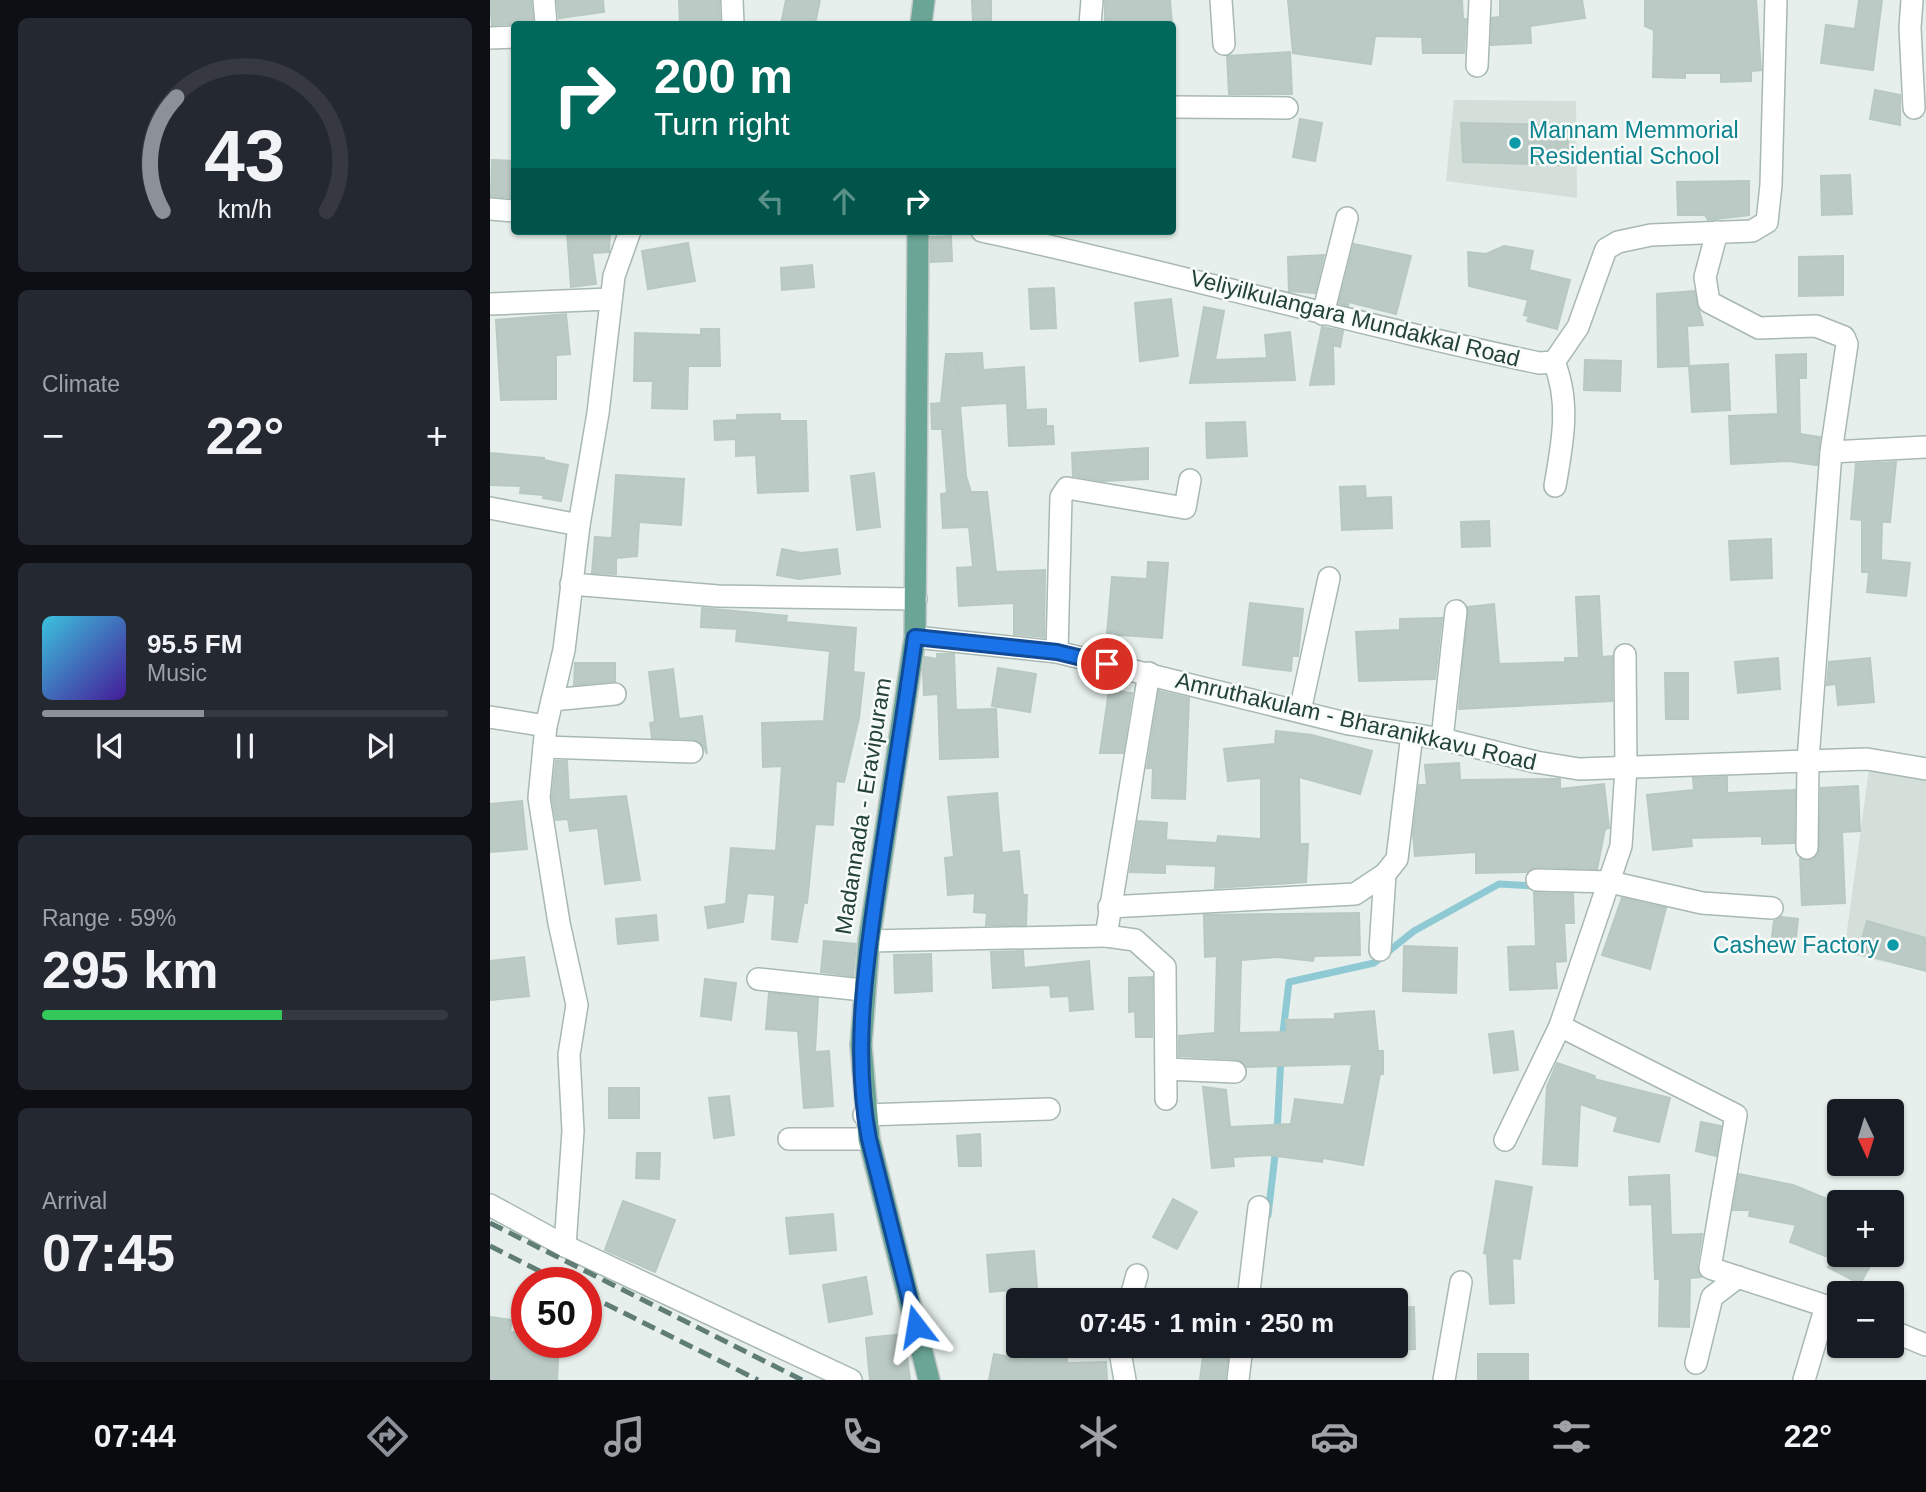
<!DOCTYPE html>
<html lang="en">
<head>
<meta charset="utf-8">
<style>
	:root { --surface:#171b24; --page:#242831; --text:#f1f3f6; --muted:#9ea1a6; --line:#363941; --accent:#8c9099 }
	body { margin:0; font-family:Arial,sans-serif; background:var(--page); color:var(--text); height:100vh; display:flex; flex-direction:column; font-size:26px; white-space:nowrap }
	* { box-sizing:border-box; margin:0 }
	p { font-size:23px; color:var(--muted) }
	.icon { flex:none; width:38px; height:38px; fill:none; stroke:currentColor; stroke-width:2; stroke-linecap:round; stroke-linejoin:round }
	.map { position:relative; flex:1; overflow:hidden }
	.panel { display:flex; flex-direction:column; gap:18px; padding:18px; background:#0d0f14; width:490px }
	.panel>* { flex:none }
	.top-card { position:absolute; left:21px; top:21px; width:665px; height:214px; border-radius:7px; box-shadow:0 2px 5px #0004; background:#00695c; color:#fff; overflow:hidden }
	.needle { width:46px; rotate:176deg }
	.fabs { position:absolute; left:1337px; top:1099px; display:grid; gap:14px }
	.fabs a { display:grid; place-items:center; width:77px; height:77px; border-radius:7px; background:var(--surface); box-shadow:0 2px 5px #0004; font-size:35px }
	.speed { position:absolute; left:21px; top:1267px; display:flex; gap:14px; font-size:35px; font-weight:700; text-align:center }
	.speed>* { display:grid; place-content:center; width:91px; height:91px; border-radius:50%; background:var(--surface); box-shadow:0 2px 5px #0004; line-height:1 }
	.speed .limit { border:10px solid #d22; background:#fff; color:#111 }
	.pin { position:absolute; display:grid; place-items:center; width:60px; height:60px; color:#fff; margin:-30px; border:4px solid #fff; border-radius:50%; box-shadow:0 2px 7px #0007 }
	.me { position:absolute; width:77px; margin:-38px; rotate:346deg; stroke-linejoin:round; filter:drop-shadow(0 0 5px #0008) }
	.turn { display:flex; align-items:center; gap:24px; height:147px; padding:0 28px; font-size:32px }
	.turn .icon { width:91px; height:91px; stroke-width:2.5 }
	.turn b { display:block; font-size:49px; line-height:60px }
	.lanes { display:flex; align-items:center; height:66px; padding:0 28px; background:#0003; justify-content:center; gap:35px; direction:ltr }
	.lanes .off { opacity:.35 }
	.big { font-size:52px; font-weight:800; line-height:1.1 }
	.panel .card { flex:1; display:flex; flex-direction:column; justify-content:center; gap:10px; min-width:0; padding:0 24px; border-radius:10px; background:var(--page) }
	.panel .dial { align-items:center; gap:0 }
	.dial svg { height:182px; overflow:visible; fill:none; stroke:var(--line); stroke-width:7; stroke-linecap:round; text-anchor:middle }
	.dial text { fill:var(--text); stroke:none }
	.song { display:flex; align-items:center; gap:21px }
	.cover { width:84px; height:84px; border-radius:10px; background:linear-gradient(135deg,hsl(190 70% 55%),hsl(260 70% 35%)) }
	.played { height:7px; border-radius:4px; background:linear-gradient(90deg,var(--accent) 40%,var(--line) 40%) }
	.keys { display:flex; justify-content:space-around; direction:ltr }
	.heat { display:flex; justify-content:space-between; align-items:center; font-size:38px; direction:ltr }
	.charge { height:10px; border-radius:5px; background:linear-gradient(90deg,#34c759 59%,var(--line) 0) }
	.trip { position:absolute; left:516px; top:1288px; width:402px; height:70px; border-radius:7px; background:var(--surface); box-shadow:0 2px 5px #0004; font-weight:800; line-height:70px; text-align:center }
	.dock { display:flex; height:112px; justify-content:space-around; align-items:center; background:#090b0e; color:var(--muted) }
	.dock .icon { width:49px; height:49px }
	.dock .current { color:var(--accent) }
	.dock b { font-size:32px; color:var(--text) }
	main { display:flex; flex:1; min-height:0 }
	.map>svg:first-child { display:block }
	.built { fill:#d4dfda }
	.lines { fill:none; stroke-linecap:round; stroke-linejoin:round }
	.stream { stroke:#8ec9d4; stroke-width:7 }
	.building { fill:#bbcac4; stroke:#b8c9c2; stroke-width:2 }
	.minor-casing { stroke:#a8b8b2; stroke-width:24 }
	.major-casing { stroke:#c2cac8; stroke-width:24 }
	.minor { stroke:#fff; stroke-width:21 }
	.major { stroke:#6aa596; stroke-width:21 }
	.rail { stroke:#5f7d75; stroke-width:5; stroke-dasharray:14 7; stroke-linecap:butt }
	.route-casing { stroke:#114b97; stroke-width:18 }
	.route { stroke:#1a73e8; stroke-width:12 }
	.culture-dot { fill:#0f9aa8; stroke:#f7fbf9; stroke-width:2.5 }
	.labels { text-anchor:middle; stroke-width:5; stroke-linejoin:round; paint-order:stroke }
	.culture-label { font-size:23px; fill:#0d838f; stroke:#f7fbf9; text-anchor:start }
	.street-label { font-size:23px; fill:#24423a; stroke:#f7fbf9 }
</style>
</head>
<body>
<main>
<section class="panel">
<div class="card dial"><svg viewBox="0 0 100 80">
<path d="M14 69A42 42 0 1 1 86 69"/>
<path d="M14 69A42 42 0 0 1 20 19" stroke="#8c9099"/>
<text x="50" y="56" font-size="32" font-weight="700">43</text>
<text x="50" y="72" font-size="11">km/h</text>
</svg></div>
<div class="card"><p>Climate</p>
<div class="heat"><a>−</a><b class="big">22°</b><a>+</a></div>
</div>
<div class="card">
<div class="song"><i class="cover"></i><div><b>95.5 FM</b><p>Music</p></div></div>
<div class="played"></div>
<div class="keys"><svg class="icon" aria-label="previous" viewBox="0 0 24 24"><path d="M18 5L8 12l10 7zM5 5v14"/></svg><svg class="icon" aria-label="pause" viewBox="0 0 24 24"><path d="M8 5v14M16 5v14"/></svg><svg class="icon" aria-label="next" viewBox="0 0 24 24"><path d="M6 5l10 7-10 7zM19 5v14"/></svg></div>
</div>
<div class="card"><p>Range · 59%</p><b class="big">295 km</b><div class="charge"></div></div>
<div class="card"><p>Arrival</p><b class="big">07:45</b></div>
</section>
<div class="map">
<svg width="1436" height="1380" viewBox="0 0 1436 1380">
	<rect width="100%" height="100%" fill="#e6efeb"/>
	<g class="built">
		<polygon points="964,100 1086,101 1087,198 956,181"/>
		<polygon points="1379,769 1436,778 1436,971 1354,953"/>
	</g>
	<g class="lines">
		<g class="stream">
			<polyline points="792,1041 799,982 884,963 924,931 1009,884 1045,886"/>
			<polyline points="787,1132 791,1056"/>
			<polyline points="778,1215 786,1147"/>
		</g>
	</g>
	<g class="building">
		<polygon points="0,0 41,0 43,23 2,25"/>
		<polygon points="67,0 113,0 114,12 69,18"/>
		<polygon points="189,0 229,0 230,24 190,24"/>
		<polygon points="296,0 330,0 325,24 291,24"/>
		<polygon points="482,0 501,0 501,21 483,22"/>
		<polygon points="615,0 680,0 682,24 615,24"/>
		<polygon points="798,0 972,0 973,19 976,19 974,53 933,53 932,37 885,36 881,64 803,53"/>
		<polygon points="1010,0 1092,0 1095,18 1040,26 1041,43 1001,45 1002,18 1010,17"/>
		<polygon points="1155,0 1266,0 1271,70 1261,71 1261,81 1231,82 1231,73 1195,73 1195,78 1163,77 1164,30 1155,26"/>
		<polygon points="1369,0 1392,0 1383,70 1331,63 1336,25 1365,29"/>
		<polygon points="800,52 802,94 739,94 737,56"/>
		<polygon points="1385,90 1410,95 1410,125 1380,119"/>
		<polygon points="810,119 832,123 825,161 803,157"/>
		<polygon points="971,123 1077,125 1079,165 973,162"/>
		<polygon points="2,160 24,161 22,198 1,196"/>
		<polygon points="1360,175 1362,214 1332,215 1331,176"/>
		<polygon points="1259,181 1259,215 1218,220 1215,215 1188,215 1187,182"/>
		<polygon points="120,231 119,252 102,253 106,284 81,287 77,232"/>
		<polygon points="461,236 462,261 441,262 441,237"/>
		<polygon points="198,243 205,281 158,289 152,251"/>
		<polygon points="864,244 921,256 906,314 859,302 858,306 849,303"/>
		<polygon points="1014,246 1043,251 1039,270 1080,280 1067,329 1037,321 1039,316 1034,315 1038,300 979,286 978,252 996,254"/>
		<polygon points="834,255 825,293 799,291 798,257"/>
		<polygon points="1353,256 1353,295 1309,296 1309,257"/>
		<polygon points="322,265 324,287 292,290 291,268"/>
		<polygon points="564,288 566,328 541,329 539,289"/>
		<polygon points="1204,291 1213,325 1197,326 1199,366 1168,367 1167,294"/>
		<polygon points="681,299 688,356 650,361 645,303"/>
		<polygon points="714,307 734,311 725,360 777,358 775,335 800,332 805,380 700,383"/>
		<polygon points="76,314 80,354 66,355 66,399 11,400 6,320"/>
		<polygon points="832,327 853,331 850,347 843,345 844,384 820,385"/>
		<polygon points="211,329 229,329 230,366 198,366 197,409 162,408 163,381 144,381 145,333 211,335"/>
		<polygon points="492,353 493,370 534,367 536,410 556,409 556,426 563,426 564,444 519,446 517,403 470,406 476,476 481,492 497,492 506,572 555,570 554,637 524,634 524,603 469,606 467,568 483,567 479,527 453,528 451,494 457,493 452,429 442,429 441,404 451,403 456,354 465,354 468,380 467,354"/>
		<polygon points="1316,354 1316,378 1309,378 1310,434 1330,437 1327,465 1298,461 1241,464 1239,416 1288,414 1286,355"/>
		<polygon points="1095,360 1131,361 1130,391 1094,390"/>
		<polygon points="1238,364 1240,410 1202,412 1199,366"/>
		<polygon points="290,414 290,421 316,421 318,491 268,493 266,455 246,456 246,439 225,440 224,421 247,420 247,415"/>
		<polygon points="755,422 757,456 717,458 716,423"/>
		<polygon points="658,448 658,479 612,481 583,476 582,453"/>
		<polygon points="0,453 54,458 54,460 78,465 71,501 53,498 54,495 30,493 31,486 0,485"/>
		<polygon points="1406,462 1400,522 1392,522 1391,560 1420,563 1416,596 1377,592 1379,572 1372,572 1372,520 1361,519 1366,464"/>
		<polygon points="384,473 390,527 367,530 361,476"/>
		<polygon points="126,475 194,479 191,525 149,522 147,556 126,558 126,574 102,573 105,537 122,538"/>
		<polygon points="875,486 876,498 901,497 902,528 852,530 850,487"/>
		<polygon points="999,521 1000,546 972,547 971,522"/>
		<polygon points="1281,539 1282,578 1241,580 1239,541"/>
		<polygon points="292,549 311,553 347,549 350,574 309,579 287,575"/>
		<polygon points="658,562 678,563 672,638 617,634 622,577 657,579"/>
		<polygon points="1109,596 1112,657 1122,656 1122,701 969,709 978,607 1004,604 1009,664 1075,662 1075,658 1089,658 1086,597"/>
		<polygon points="760,603 813,609 808,656 802,656 801,671 753,665"/>
		<polygon points="212,608 297,616 296,622 366,628 363,672 374,673 369,718 354,782 346,781 343,825 325,824 317,903 314,902 307,942 282,939 285,895 257,893 253,922 218,928 215,907 236,904 241,848 286,851 292,766 273,767 272,723 334,721 340,651 246,641 247,629 211,627"/>
		<polygon points="952,618 945,679 869,681 866,632 910,630 910,619"/>
		<polygon points="447,654 464,654 466,710 506,709 508,757 450,759 448,694 434,695 433,670 435,657 447,659"/>
		<polygon points="1288,658 1290,689 1248,693 1245,662"/>
		<polygon points="1380,658 1384,702 1348,705 1346,684 1337,685 1339,662"/>
		<polygon points="85,663 125,663 125,681 84,685"/>
		<polygon points="508,668 546,674 540,712 502,706"/>
		<polygon points="183,669 189,719 212,716 217,754 213,745 203,739 162,738 160,723 165,722 159,672"/>
		<polygon points="1175,673 1198,673 1198,719 1176,719"/>
		<polygon points="619,690 642,693 633,753 610,753"/>
		<polygon points="669,691 699,698 695,799 662,798 663,768 657,768"/>
		<polygon points="786,731 822,735 882,751 870,794 809,777 810,844 818,844 816,882 725,888 726,866 675,864 675,873 640,872 648,821 677,823 676,840 727,843 728,836 771,839 771,778 738,781 734,749 785,744"/>
		<polygon points="66,761 77,761 79,800 136,796 150,880 115,884 108,828 80,831 78,819 66,820 62,798"/>
		<polygon points="969,763 970,780 1070,779 1070,789 1114,784 1119,828 1115,829 1107,869 1047,867 1037,872 986,873 986,852 925,856 923,834 929,785 937,785 935,765"/>
		<polygon points="1237,777 1237,793 1305,790 1304,843 1272,844 1272,836 1201,838 1202,846 1163,850 1157,795 1204,790 1203,778"/>
		<polygon points="1368,786 1370,831 1352,832 1355,903 1312,905 1310,859 1323,860 1329,854 1331,788"/>
		<polygon points="507,793 512,853 529,851 533,895 537,895 536,925 496,925 497,913 484,912 485,893 458,895 455,858 464,857 458,797"/>
		<polygon points="32,801 37,849 0,852 0,804"/>
		<polygon points="1044,893 1083,894 1084,923 1074,923 1076,961 1065,962 1067,988 1020,990 1018,947 1046,946"/>
		<polygon points="1132,898 1176,908 1160,969 1112,955"/>
		<polygon points="869,913 870,955 824,956 823,961 787,957 751,960 749,1033 797,1032 796,1020 845,1019 845,1014 884,1011 888,1051 893,1051 893,1074 890,1074 873,1165 833,1158 832,1162 778,1155 743,1157 744,1166 722,1168 713,1087 736,1090 740,1127 801,1124 805,1099 854,1105 862,1064 757,1067 746,1059 689,1056 689,1036 725,1033 727,956 715,957 714,915"/>
		<polygon points="166,915 168,940 128,944 126,919"/>
		<polygon points="1291,917 1308,919 1305,947 1281,944 1284,921"/>
		<polygon points="1377,921 1436,938 1436,971 1368,953"/>
		<polygon points="334,941 366,944 363,976 331,972"/>
		<polygon points="914,946 967,948 966,993 913,991"/>
		<polygon points="533,951 534,968 599,961 603,1009 580,1011 579,996 561,997 560,985 503,988 501,952"/>
		<polygon points="441,954 442,991 405,993 404,955"/>
		<polygon points="34,957 39,996 0,1000 0,961"/>
		<polygon points="662,977 662,1037 646,1037 645,1011 639,1012 639,978"/>
		<polygon points="215,979 246,983 241,1020 211,1016"/>
		<polygon points="279,993 328,998 325,1052 339,1051 343,1106 314,1108 308,1031 276,1029"/>
		<polygon points="1023,1031 1028,1070 1004,1073 999,1034"/>
		<polygon points="1067,1063 1105,1076 1104,1079 1180,1098 1169,1142 1124,1131 1128,1117 1090,1104 1087,1166 1053,1164 1057,1087"/>
		<rect x="119" y="1088" width="30" height="30"/>
		<polygon points="239,1096 244,1135 224,1138 219,1098"/>
		<polygon points="1211,1122 1231,1126 1226,1156 1206,1151"/>
		<polygon points="490,1134 491,1166 469,1166 467,1136"/>
		<polygon points="147,1153 170,1153 169,1179 146,1178"/>
		<polygon points="1249,1174 1303,1185 1349,1204 1349,1255 1386,1255 1370,1284 1338,1267 1343,1259 1300,1242 1306,1225 1259,1216 1260,1210 1243,1210"/>
		<polygon points="1179,1175 1181,1235 1212,1234 1207,1266 1211,1277 1200,1278 1199,1327 1169,1326 1170,1279 1165,1279 1162,1204 1140,1205 1139,1177"/>
		<polygon points="1006,1181 1042,1187 1030,1259 1022,1258 1024,1303 1000,1304 997,1254 994,1253"/>
		<polygon points="683,1199 707,1212 687,1249 663,1237"/>
		<polygon points="133,1201 185,1220 165,1272 115,1250"/>
		<polygon points="343,1214 346,1250 300,1254 296,1218"/>
		<polygon points="544,1251 547,1288 500,1292 497,1255"/>
		<polygon points="376,1277 382,1314 339,1322 333,1285"/>
		<polygon points="924,1307 925,1349 906,1350 906,1308"/>
		<polygon points="0,1317 22,1320 20,1332 37,1333 37,1342 69,1342 67,1380 0,1380"/>
		<polygon points="414,1334 420,1380 380,1380 376,1338"/>
		<polygon points="536,1346 576,1346 577,1363 616,1362 617,1380 499,1380 504,1354 536,1360"/>
		<polygon points="718,1346 739,1346 735,1380 710,1380 714,1348"/>
		<rect x="988" y="1354" width="50" height="26"/>
	</g>
	<g class="lines">
		<defs>
			<g id="minor">
				<polyline points="54,0 56,24"/>
				<polyline points="242,0 243,24"/>
				<polyline points="731,0 734,44"/>
				<polyline points="1422,0 1420,28 1424,108"/>
				<polyline points="600,24 602,0"/>
				<polyline points="0,38 24,37"/>
				<polyline points="987,66 990,0"/>
				<polyline points="682,107 797,108"/>
				<polyline points="0,209 24,211"/>
				<path d="M492,231C679,271 862,324 1049,363L1064,362L1088,327L1116,249L1128,242L1161,235L1262,231L1277,222L1281,185L1286,0"/>
				<polyline points="1227,232 1215,277 1219,302 1269,328 1326,326 1354,337 1357,344 1341,452 1318,760 1317,848"/>
				<polyline points="0,304 120,299"/>
				<polyline points="833,314 857,218"/>
				<path d="M1064,362C1081,403 1072,445 1065,486"/>
				<polyline points="1341,452 1436,447"/>
				<polyline points="0,508 89,525 74,650 56,726 49,798 69,923 87,1005 79,1055 83,1131 75,1246"/>
				<polyline points="89,525 108,413 124,276 140,231"/>
				<polyline points="81,584 228,596 426,599"/>
				<polyline points="425,637 567,652 859,724 952,739 1046,762 1089,769 1377,759 1436,769"/>
				<polyline points="567,652 571,497 577,488 695,508 700,480"/>
				<polyline points="1135,655 1136,768 1131,846 1070,1026 1246,1115 1220,1268 1336,1306"/>
				<polyline points="62,700 125,694"/>
				<polyline points="810,711 839,578"/>
				<polyline points="0,717 56,726"/>
				<polyline points="952,739 966,611"/>
				<polyline points="54,747 202,752"/>
				<polyline points="1047,880 1120,882 1212,903 1282,908"/>
				<polyline points="619,907 865,894 895,874 907,859 922,734"/>
				<polyline points="616,936 645,940 675,967 676,1099"/>
				<polyline points="379,941 616,936 659,673"/>
				<polyline points="890,950 895,874"/>
				<polyline points="268,979 373,990"/>
				<polyline points="676,1069 745,1072"/>
				<polyline points="374,1115 559,1109"/>
				<polyline points="299,1139 379,1139"/>
				<polyline points="1015,1140 1070,1026"/>
				<polyline points="0,1205 75,1246 361,1380"/>
				<polyline points="640,1300 647,1275"/>
				<polyline points="758,1300 769,1207"/>
				<polyline points="1402,1331 1436,1345"/>
				<polyline points="629,1346 635,1380"/>
				<polyline points="1206,1363 1222,1297 1248,1277"/>
				<polyline points="748,1380 752,1346"/>
				<polyline points="954,1380 971,1282"/>
				<polyline points="1314,1380 1336,1306 1347,1310"/>
			</g>
			<g id="major">
				<polyline points="431,24 434,0"/>
				<polyline points="428,231 425,637 379,941 371,1045 379,1139 439,1380"/>
			</g>
		</defs>
		<use href="#minor" class="minor-casing"/>
		<use href="#major" class="major-casing"/>
		<use href="#minor" class="minor"/>
		<use href="#major" class="major"/>
		<g class="rail">
			<polyline points="0,1223 312,1380"/>
			<polyline points="0,1246 73,1283"/>
			<polyline points="96,1294 268,1380"/>
		</g>
	</g>
	<g class="lines">
		<defs>
			<path id="route" d="M426,1326L379,1139C362,1051 376,961 389,874C401,795 414,716 425,637L567,652L617,664"/>
		</defs>
		<use href="#route" class="route-casing"/>
		<use href="#route" class="route"/>
	</g>
	<g class="culture-dot">
		<circle cx="1025" cy="143" r="7"/>
		<circle cx="1403" cy="945" r="7"/>
	</g>
	<g class="labels">
		<g class="culture-label">
			<text x="1039" y="138">Mannam Memmorial<tspan x="1039" dy="26">Residential School</tspan></text>
			<text x="1389" y="953" text-anchor="end">Cashew Factory</text>
		</g>
		<g class="street-label">
			<text transform="translate(865 318) rotate(14)" y="8">Veliyilkulangara Mundakkal Road</text>
			<text transform="translate(866 721) rotate(13)" y="8">Amruthakulam - Bharanikkavu Road</text>
			<text transform="translate(373 806) rotate(-81)" y="8">Madannada - Eravipuram</text>
		</g>
	</g>
</svg>
<div class="fabs">
<a><svg class="needle" viewBox="-14 -14 28 28"><path d="M0-13l5 13h-10z" fill="#e53935"/><path d="M0 13l5-13h-10z" fill="#9ea1a6"/></svg></a>
<a>+</a>
<a>−</a>
</div>
<div class="speed"><div class="limit">50</div></div>
<div class="pin" style="left:617px;top:664px;background:#d93025"><svg class="icon" aria-label="arrive" viewBox="0 0 24 24"><path d="M6 21V4h12l-3 4 3 4H6"/></svg></div>
<svg class="me" style="left:426px;top:1326px" viewBox="-20 -20 40 40"><path d="M0-17L14 15 0 8-14 15z" fill="#1a73e8" stroke="#fff" stroke-width="4"/></svg>
<div class="trip">07:45 · 1 min · 250 m</div>
<div class="top-card">
<div class="turn"><svg class="icon" aria-label="right" viewBox="0 0 24 24"><path d="M7 20v-9h11M14 6l5 5-5 5"/></svg><div><b>200 m</b>Turn right</div></div>
<div class="lanes"><svg class="icon off" aria-label="left" viewBox="0 0 24 24"><path d="M17 20v-9H6M10 6l-5 5 5 5"/></svg><svg class="icon off" aria-label="ahead" viewBox="0 0 24 24"><path d="M12 20V5M6 11l6-6 6 6"/></svg><svg class="icon" aria-label="right" viewBox="0 0 24 24"><path d="M7 20v-9h11M14 6l5 5-5 5"/></svg></div>
</div>
</div>
</main>
<nav class="dock">
<b>07:44</b>
<svg class="icon current" aria-label="directions" viewBox="0 0 24 24"><path d="M12 3l9 9-9 9-9-9zM9 14v-3h6M13 9l2 2-2 2"/></svg>
<svg class="icon" aria-label="music" viewBox="0 0 24 24"><path d="M9 18V5l10-2v13"/><circle cx="6" cy="18" r="3"/><circle cx="16" cy="16" r="3"/></svg>
<svg class="icon" aria-label="phone" viewBox="0 0 24 24"><path d="M5 4h4l2 5-3 2q2 4 5 5l2-3 5 2v4C11 20 4 13 5 4z"/></svg>
<svg class="icon" aria-label="climate" viewBox="0 0 24 24"><path d="M12 3v18M4 7l16 10M4 17L20 7"/></svg>
<svg class="icon" aria-label="car" viewBox="0 0 24 24"><path d="M5 17H2v-5l4-1 3-4h7l3 4 3 1v5h-3M9 17h6M6 11h13"/><circle cx="7" cy="17" r="2"/><circle cx="17" cy="17" r="2"/></svg>
<svg class="icon" aria-label="filters" viewBox="0 0 24 24"><path d="M4 7h16M4 17h16"/><circle cx="9" cy="7" r="2"/><circle cx="15" cy="17" r="2"/></svg>
<b>22°</b>
</nav>
</body>
</html>
